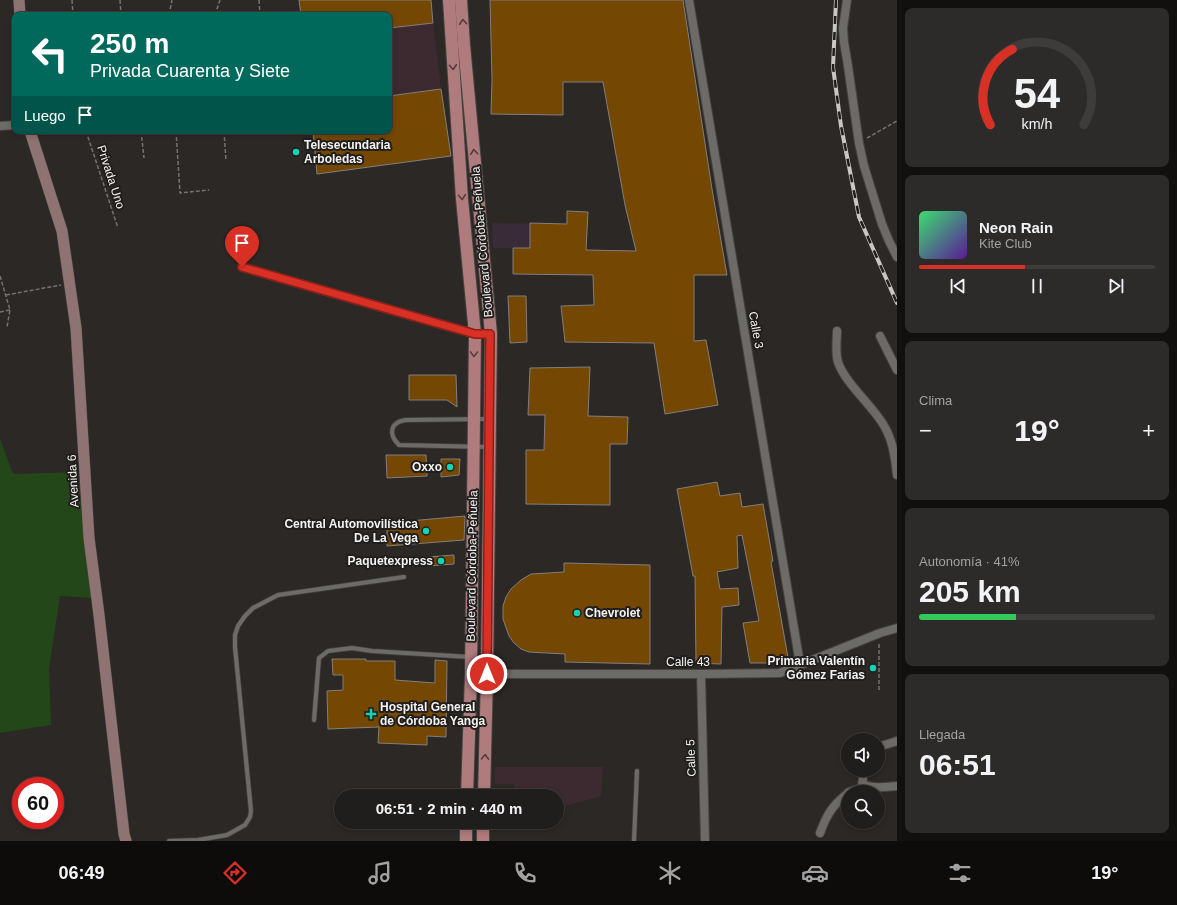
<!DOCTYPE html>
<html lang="es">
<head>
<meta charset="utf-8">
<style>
	:root { --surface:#201e1c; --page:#2d2b29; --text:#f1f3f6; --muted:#a2a2a3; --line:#3d3c3b; --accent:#d93025 }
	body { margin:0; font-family:Helvetica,sans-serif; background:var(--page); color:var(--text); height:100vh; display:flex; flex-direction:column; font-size:15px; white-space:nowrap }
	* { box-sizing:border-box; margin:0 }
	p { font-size:13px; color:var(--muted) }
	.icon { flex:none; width:22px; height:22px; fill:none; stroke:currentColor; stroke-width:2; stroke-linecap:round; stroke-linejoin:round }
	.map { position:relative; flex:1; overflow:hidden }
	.panel { display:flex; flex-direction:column; gap:8px; padding:8px; background:#12100f; width:280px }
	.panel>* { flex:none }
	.guide { position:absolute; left:12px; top:12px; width:380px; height:122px; border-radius:8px; box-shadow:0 2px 6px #0003,0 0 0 1px var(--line); background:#00695c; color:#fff; overflow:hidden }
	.tools { position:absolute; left:841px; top:733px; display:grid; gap:8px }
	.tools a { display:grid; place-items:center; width:44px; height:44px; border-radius:50%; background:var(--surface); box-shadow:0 2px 6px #0003,0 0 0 1px var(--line); font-size:20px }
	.speed { position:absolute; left:12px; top:777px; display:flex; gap:8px; font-size:20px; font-weight:700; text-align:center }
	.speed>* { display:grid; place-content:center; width:52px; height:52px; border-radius:50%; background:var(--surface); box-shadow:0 2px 6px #0003,0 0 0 1px var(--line); line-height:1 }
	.speed .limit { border:6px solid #d22; background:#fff; color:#111 }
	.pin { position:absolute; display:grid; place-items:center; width:34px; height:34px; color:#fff; margin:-41px -17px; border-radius:50% 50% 50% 0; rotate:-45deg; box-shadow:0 0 4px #0007 }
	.pin .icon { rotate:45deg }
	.me { position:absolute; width:44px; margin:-22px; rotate:0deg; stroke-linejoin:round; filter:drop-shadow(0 0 3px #0008) }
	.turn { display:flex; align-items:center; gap:14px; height:84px; padding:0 12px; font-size:18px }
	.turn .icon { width:52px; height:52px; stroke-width:2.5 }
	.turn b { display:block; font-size:28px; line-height:34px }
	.then { display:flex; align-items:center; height:38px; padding:0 12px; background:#0003; gap:8px; font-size:15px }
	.big { font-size:30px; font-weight:600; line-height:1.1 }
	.panel .widget { flex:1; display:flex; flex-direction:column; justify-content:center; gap:6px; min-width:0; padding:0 14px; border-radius:8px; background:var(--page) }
	.panel .dial { align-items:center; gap:0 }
	.dial svg { height:104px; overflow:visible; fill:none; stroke:var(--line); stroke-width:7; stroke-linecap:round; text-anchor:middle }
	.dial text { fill:var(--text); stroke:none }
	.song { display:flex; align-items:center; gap:12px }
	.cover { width:48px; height:48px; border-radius:6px; background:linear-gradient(135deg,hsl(140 70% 55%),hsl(270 70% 35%)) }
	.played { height:4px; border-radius:2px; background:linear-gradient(90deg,var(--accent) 45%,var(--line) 45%) }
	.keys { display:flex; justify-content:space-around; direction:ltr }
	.heat { display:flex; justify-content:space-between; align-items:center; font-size:22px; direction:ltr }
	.charge { height:6px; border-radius:3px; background:linear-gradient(90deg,#34c759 41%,var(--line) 0) }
	.trip { position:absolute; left:334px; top:789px; width:230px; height:40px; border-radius:20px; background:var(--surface); box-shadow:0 2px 6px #0003,0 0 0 1px var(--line); font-weight:600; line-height:40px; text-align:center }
	.dock { display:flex; height:64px; justify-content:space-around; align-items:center; background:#0d0c0b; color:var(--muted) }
	.dock .icon { width:28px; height:28px }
	.dock .on { color:var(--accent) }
	.dock b { font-size:18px; color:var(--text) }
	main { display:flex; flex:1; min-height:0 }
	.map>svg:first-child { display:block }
	.commercial { fill:#392b38 }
	.industrial { fill:#3d2a31 }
	.green { fill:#24471a }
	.building { fill:#744702; stroke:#827f7d }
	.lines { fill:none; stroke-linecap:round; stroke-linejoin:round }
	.lane-casing { stroke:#444341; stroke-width:5.5 }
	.street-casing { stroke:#444341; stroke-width:10 }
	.secondary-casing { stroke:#444341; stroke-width:12 }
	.primary-casing { stroke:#444341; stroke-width:14 }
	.path { stroke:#757371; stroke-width:1.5; stroke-dasharray:4 2; stroke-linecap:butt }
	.lane { stroke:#6d6b68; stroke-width:4 }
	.street { stroke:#6d6b68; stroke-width:8 }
	.secondary { stroke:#8e7372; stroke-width:11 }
	.primary { stroke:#af7b7c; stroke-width:12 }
	.rail-casing { stroke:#c9c7c5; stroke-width:4 }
	.rail { stroke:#211f1d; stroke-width:2.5; stroke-dasharray:8; stroke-linecap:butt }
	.oneway { stroke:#533f3e }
	.route-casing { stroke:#8d1f18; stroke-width:10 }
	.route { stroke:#d93025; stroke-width:7 }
	.poi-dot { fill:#0fd5b4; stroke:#211f1d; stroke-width:1.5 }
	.labels { text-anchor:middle; stroke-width:4; stroke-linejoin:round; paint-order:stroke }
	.poi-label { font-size:12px; font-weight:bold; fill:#f4f3f1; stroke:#211f1d; text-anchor:end }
	.street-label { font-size:12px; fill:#f4f3f1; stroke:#211f1d }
</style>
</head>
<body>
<main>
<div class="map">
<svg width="897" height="841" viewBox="0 0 897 841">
	<rect width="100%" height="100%" fill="#2b2826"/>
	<polygon class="commercial" points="567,211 588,212 586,250 493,248 492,223 566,224"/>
	<g class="industrial">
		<polygon points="433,23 441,89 389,96 389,28"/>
		<polygon points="494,767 603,767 601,796 565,806 557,804 557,796 514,796 514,784 495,784"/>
	</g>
	<polygon class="green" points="0,439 13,474 79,472 92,598 60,596 49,669 51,725 0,733"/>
	<g class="building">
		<polygon points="299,0 431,0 433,23 389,28 389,15 301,15"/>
		<polygon points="490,0 683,0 712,189 727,275 694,275 694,341 706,340 718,405 665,414 654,343 565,342 561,306 594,305 593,275 513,274 513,248 530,248 530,223 567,224 567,211 588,212 586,250 636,251 625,205 603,82 563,82 563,115 491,114 492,80"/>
		<polygon points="441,89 451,156 317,174 313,131 389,131 389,96"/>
		<polygon points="508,296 526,296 527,342 510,343"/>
		<polygon points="590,367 588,416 628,417 627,444 610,444 610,505 526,504 526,450 544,450 545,415 528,415 530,368"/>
		<polygon points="409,375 456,375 457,407 447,400 409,400"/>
		<polygon points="386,455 426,455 427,476 387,478"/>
		<polygon points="441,459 460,459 459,475 441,477"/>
		<polygon points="717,482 720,496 740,493 742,507 763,504 773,561 771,562 789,663 750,663 743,623 759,621 742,535 737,536 738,568 717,572 720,589 738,588 739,605 722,607 721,664 696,663 695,576 693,576 677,489"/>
		<polygon points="465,516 464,540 387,546 387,523"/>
		<polygon points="454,555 454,564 428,566 428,557"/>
		<polygon points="564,563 650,565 650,664 565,662 565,654 529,652 521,649 514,643 509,636 503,619 503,606 506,597 511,589 521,580 531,574 564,572"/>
		<polygon points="332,659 366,659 366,661 395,661 395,680 435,683 435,660 447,661 446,737 427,736 427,745 378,743 379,727 328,729 327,691 343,690 343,675 333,675"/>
	</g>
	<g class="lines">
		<defs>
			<g id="lane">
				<path d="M488,447L399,445C388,434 390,422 406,420L489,419"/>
				<polyline points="314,720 319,658 328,651 352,648 372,651 470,657"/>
				<polyline points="169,841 198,840 227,835 245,825 250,817 251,811 235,647 235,635 238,626 245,616 253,608 278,595 404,577"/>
				<polyline points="634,841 637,771"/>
			</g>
			<g id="street">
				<polyline points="689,0 800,664"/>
				<polyline points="847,0 843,28 844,42 848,66 859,143 864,166 882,224 889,241 897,257"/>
				<polyline points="0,126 15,125"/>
				<polyline points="242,267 475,334"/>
				<path d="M837,331C837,341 835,352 838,362C845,383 871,404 883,424C893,440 895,457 897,475"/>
				<polyline points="880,336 897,370"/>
				<polyline points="471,674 701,674 780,673 880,633 897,628"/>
				<polyline points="701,674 705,841"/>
				<polyline points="878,747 897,741"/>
				<path d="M863,784C873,789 886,787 897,786"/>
				<path d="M849,792L861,788C864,782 862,776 864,770"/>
				<path d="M820,833C827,814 832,806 848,793"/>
			</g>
			<g id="secondary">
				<polyline points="19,0 20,15"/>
				<polyline points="30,131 62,231 76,328 89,538 99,615 124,834 126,841"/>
			</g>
			<g id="primary">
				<polyline points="449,0 462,199 475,334 471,674 467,796"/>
				<polyline points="461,0 464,45 491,334 487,674 484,796"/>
				<polyline points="466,841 466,822"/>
				<polyline points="483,841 483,822"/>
			</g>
		</defs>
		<use href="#lane" class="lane-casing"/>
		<use href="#street" class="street-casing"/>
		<use href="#secondary" class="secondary-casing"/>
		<use href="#primary" class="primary-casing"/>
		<g class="path">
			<polyline points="72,0 73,15"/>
			<polyline points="120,0 121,15"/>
			<polyline points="259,0 260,15"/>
			<polyline points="169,15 172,0"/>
			<polyline points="215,15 220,0"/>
			<polyline points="86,131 118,228"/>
			<polyline points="141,131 144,158"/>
			<polyline points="176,131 180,193 209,190"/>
			<polyline points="224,131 226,161"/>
			<polyline points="867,138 897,121"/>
			<polyline points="0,276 10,310 7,327"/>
			<polyline points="6,295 61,285"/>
			<polyline points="0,312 10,310"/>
			<polyline points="879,690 879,642"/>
		</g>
		<use href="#lane" class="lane"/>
		<use href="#street" class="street"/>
		<use href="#secondary" class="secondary"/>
		<use href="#primary" class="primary"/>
		<defs>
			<polyline id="rail" points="836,0 833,67 841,126 859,217 897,303"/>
		</defs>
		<use href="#rail" class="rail-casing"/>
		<use href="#rail" class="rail"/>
	</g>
	<defs><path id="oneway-chevron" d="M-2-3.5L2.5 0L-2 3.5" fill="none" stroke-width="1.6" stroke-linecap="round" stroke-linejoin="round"/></defs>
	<g class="oneway">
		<use href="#oneway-chevron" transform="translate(463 22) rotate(-94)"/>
		<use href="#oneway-chevron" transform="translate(453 67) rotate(86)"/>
		<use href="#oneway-chevron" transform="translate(474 152) rotate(-95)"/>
		<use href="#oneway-chevron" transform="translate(462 197) rotate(86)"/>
		<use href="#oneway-chevron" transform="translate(474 354) rotate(91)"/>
		<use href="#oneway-chevron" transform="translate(485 757) rotate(-89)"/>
	</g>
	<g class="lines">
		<defs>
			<polyline id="route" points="242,267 475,334 490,334 487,674"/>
		</defs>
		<use href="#route" class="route-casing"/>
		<use href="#route" class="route"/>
	</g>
	<g class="poi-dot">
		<circle cx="296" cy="152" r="4"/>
		<circle cx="450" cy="467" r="4"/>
		<circle cx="426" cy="531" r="4"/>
		<circle cx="441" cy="561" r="4"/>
		<circle cx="577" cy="613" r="4"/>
		<circle cx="873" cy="668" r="4"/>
		<path d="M369 708h4v4h4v4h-4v4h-4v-4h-4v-4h4z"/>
	</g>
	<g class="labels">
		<g class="poi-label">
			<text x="304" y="149" text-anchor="start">Telesecundaria<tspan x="304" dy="14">Arboledas</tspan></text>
			<text x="442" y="471">Oxxo</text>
			<text x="418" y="528">Central Automovilística<tspan x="418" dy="14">De La Vega</tspan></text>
			<text x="433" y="565">Paquetexpress</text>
			<text x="585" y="617" text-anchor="start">Chevrolet</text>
			<text x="865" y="665">Primaria Valentín<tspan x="865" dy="14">Gómez Farias</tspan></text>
			<text x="380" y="711" text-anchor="start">Hospital General<tspan x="380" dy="14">de Córdoba Yanga</tspan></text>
		</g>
		<g class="street-label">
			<text transform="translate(111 177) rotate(72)" y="4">Privada Uno</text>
			<text transform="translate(482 242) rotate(-95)" y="4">Boulevard Córdoba-Peñuela</text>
			<text transform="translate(756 330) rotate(80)" y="4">Calle 3</text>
			<text transform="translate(73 481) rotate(-93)" y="4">Avenida 6</text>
			<text transform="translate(472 566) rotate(-89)" y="4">Boulevard Córdoba-Peñuela</text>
			<text x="688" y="666">Calle 43</text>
			<text transform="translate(691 758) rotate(-92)" y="4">Calle 5</text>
		</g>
	</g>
</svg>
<div class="tools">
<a><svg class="icon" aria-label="sound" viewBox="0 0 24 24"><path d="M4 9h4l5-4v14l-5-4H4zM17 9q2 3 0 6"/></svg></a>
<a><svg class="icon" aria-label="search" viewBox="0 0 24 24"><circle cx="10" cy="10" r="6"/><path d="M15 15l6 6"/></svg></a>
</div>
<div class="speed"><div class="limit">60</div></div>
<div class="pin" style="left:242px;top:267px;background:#d93025"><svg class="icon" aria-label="arrive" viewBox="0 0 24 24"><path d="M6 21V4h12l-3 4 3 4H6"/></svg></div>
<svg class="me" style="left:487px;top:674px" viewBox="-20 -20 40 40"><circle r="17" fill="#d93025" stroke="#fff" stroke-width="3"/><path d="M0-11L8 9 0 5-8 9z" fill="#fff"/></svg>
<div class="trip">06:51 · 2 min · 440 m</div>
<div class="guide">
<div class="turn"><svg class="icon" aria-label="left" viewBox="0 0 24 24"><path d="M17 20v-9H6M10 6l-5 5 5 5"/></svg><div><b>250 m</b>Privada Cuarenta y Siete</div></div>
<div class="then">Luego<svg class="icon" aria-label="arrive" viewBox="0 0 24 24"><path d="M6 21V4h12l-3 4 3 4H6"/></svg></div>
</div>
</div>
<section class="panel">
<div class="widget dial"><svg viewBox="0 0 100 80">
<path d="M14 69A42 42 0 1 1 86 69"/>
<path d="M14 69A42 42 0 0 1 31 11" stroke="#d93025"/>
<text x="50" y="56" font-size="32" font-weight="700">54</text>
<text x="50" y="72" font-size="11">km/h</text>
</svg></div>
<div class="widget">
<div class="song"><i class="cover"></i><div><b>Neon Rain</b><p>Kite Club</p></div></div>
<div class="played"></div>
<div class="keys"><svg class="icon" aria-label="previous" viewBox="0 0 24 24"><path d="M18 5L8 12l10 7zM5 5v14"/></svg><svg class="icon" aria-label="pause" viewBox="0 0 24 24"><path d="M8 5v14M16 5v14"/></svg><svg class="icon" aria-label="next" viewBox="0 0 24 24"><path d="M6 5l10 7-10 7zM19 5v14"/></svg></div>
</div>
<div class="widget"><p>Clima</p>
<div class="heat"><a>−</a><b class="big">19°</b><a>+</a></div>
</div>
<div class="widget"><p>Autonomía · 41%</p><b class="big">205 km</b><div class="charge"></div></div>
<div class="widget"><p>Llegada</p><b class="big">06:51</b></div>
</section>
</main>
<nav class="dock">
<b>06:49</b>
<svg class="icon on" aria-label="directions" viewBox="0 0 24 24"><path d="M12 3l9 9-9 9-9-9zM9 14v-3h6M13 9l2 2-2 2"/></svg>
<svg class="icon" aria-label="music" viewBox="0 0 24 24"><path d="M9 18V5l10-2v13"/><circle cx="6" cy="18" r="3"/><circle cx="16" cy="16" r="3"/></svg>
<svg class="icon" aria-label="phone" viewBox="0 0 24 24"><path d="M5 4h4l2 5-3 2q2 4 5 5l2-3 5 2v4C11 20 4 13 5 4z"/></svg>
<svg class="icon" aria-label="climate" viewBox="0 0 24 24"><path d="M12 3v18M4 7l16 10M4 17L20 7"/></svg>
<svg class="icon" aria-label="car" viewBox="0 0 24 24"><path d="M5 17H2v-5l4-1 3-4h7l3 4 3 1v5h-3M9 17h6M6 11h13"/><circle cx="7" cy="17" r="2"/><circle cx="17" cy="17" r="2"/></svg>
<svg class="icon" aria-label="filters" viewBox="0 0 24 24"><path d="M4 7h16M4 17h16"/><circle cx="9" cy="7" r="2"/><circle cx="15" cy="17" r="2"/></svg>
<b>19°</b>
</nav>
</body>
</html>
